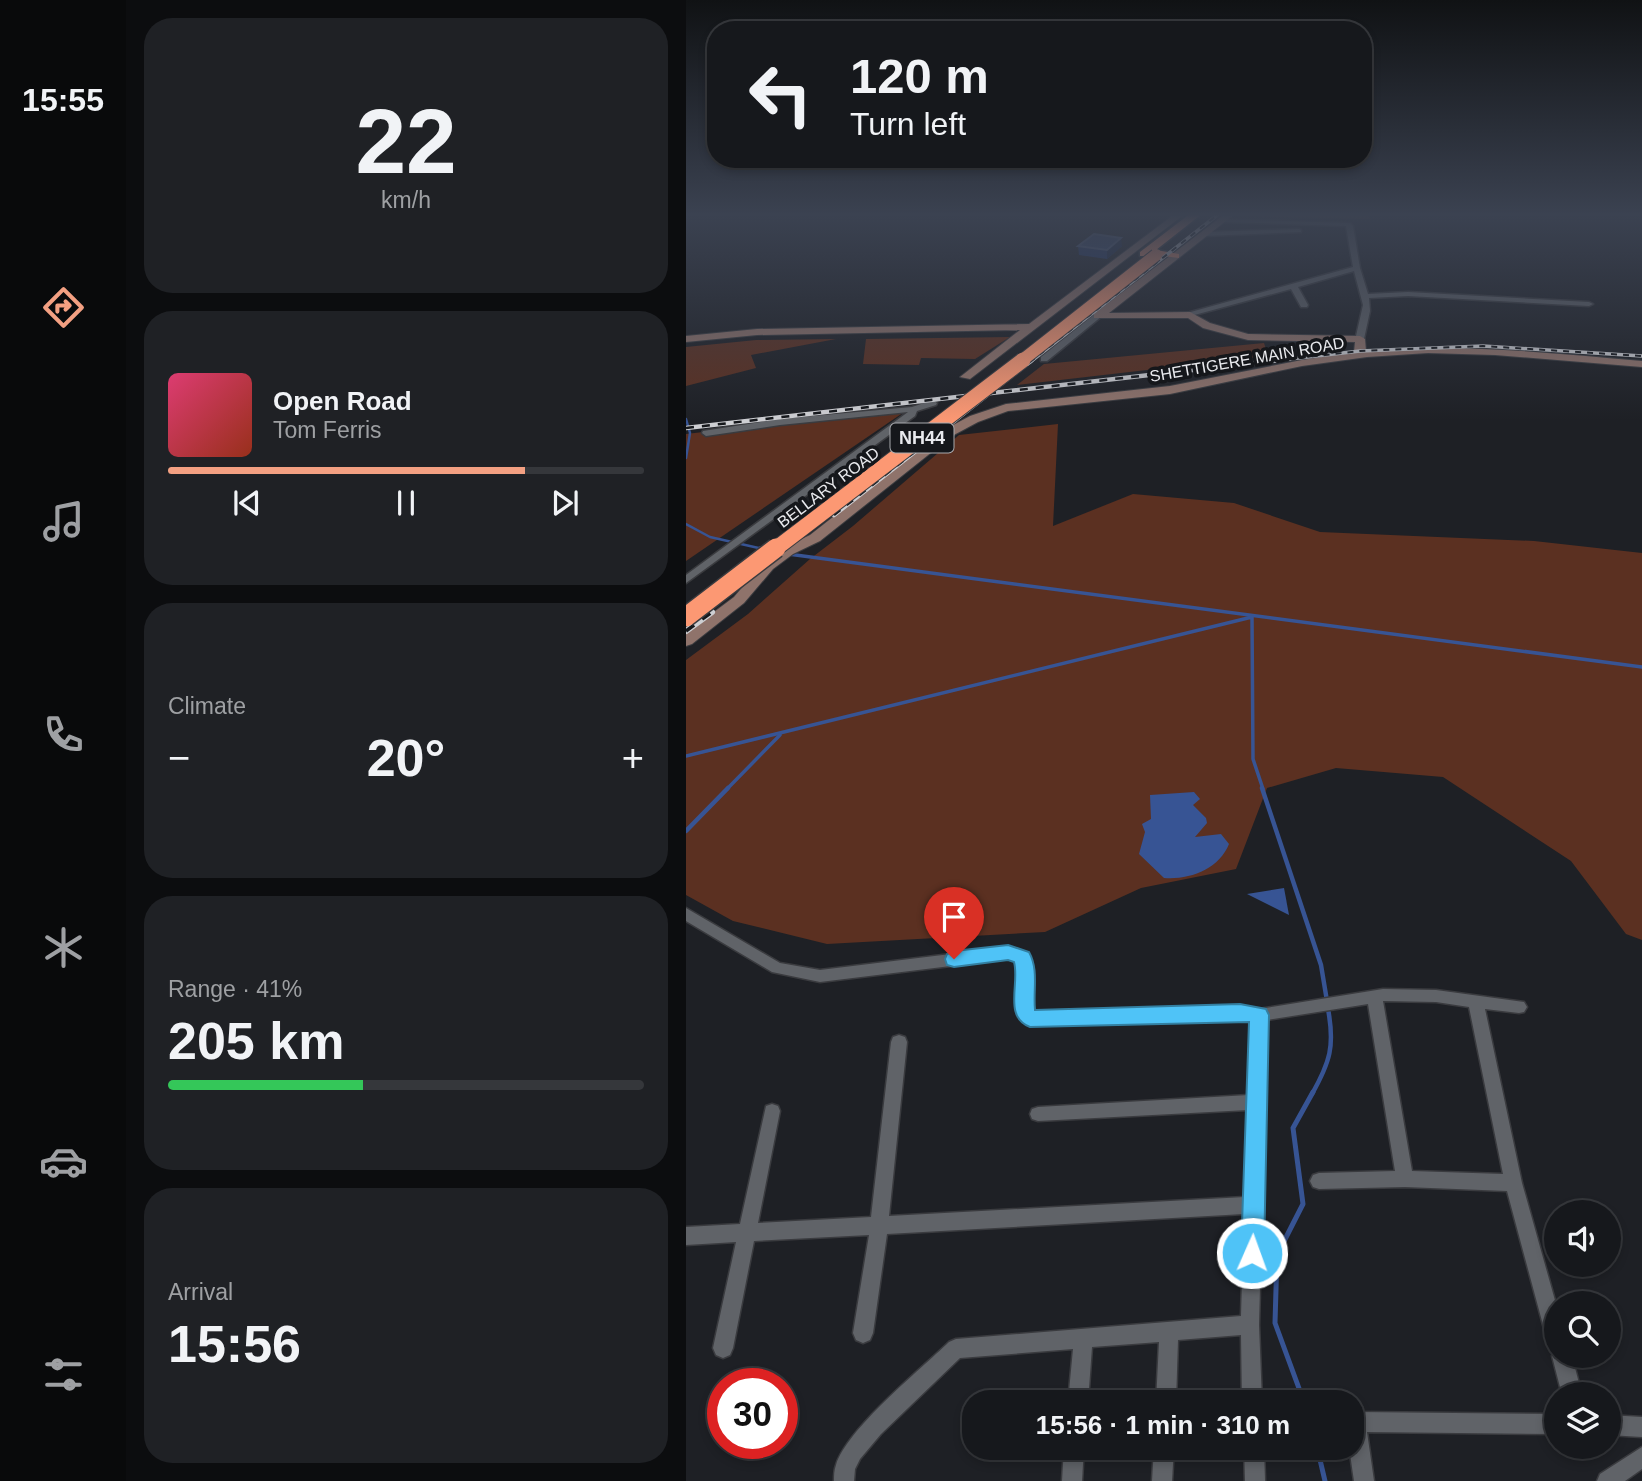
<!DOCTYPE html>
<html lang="en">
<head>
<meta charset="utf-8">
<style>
	:root { --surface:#16181c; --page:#1f2125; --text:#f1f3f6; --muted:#9ea0a3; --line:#35373b; --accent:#f3a082 }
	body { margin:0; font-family:Arial,sans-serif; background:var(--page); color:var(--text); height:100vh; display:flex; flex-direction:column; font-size:26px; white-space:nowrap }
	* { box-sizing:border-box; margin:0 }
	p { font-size:23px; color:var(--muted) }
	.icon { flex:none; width:38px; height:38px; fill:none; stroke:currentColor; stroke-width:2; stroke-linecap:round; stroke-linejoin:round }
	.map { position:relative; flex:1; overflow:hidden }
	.sheet { display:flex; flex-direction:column; gap:18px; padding:18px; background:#0c0d0f; width:560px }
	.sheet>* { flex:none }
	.banner { position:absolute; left:21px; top:21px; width:665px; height:147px; border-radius:28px; box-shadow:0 4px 10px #0003,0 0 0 2px var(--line); background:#16181c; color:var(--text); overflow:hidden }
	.buttons { position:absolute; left:858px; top:1200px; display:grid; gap:14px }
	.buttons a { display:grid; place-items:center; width:77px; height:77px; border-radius:50%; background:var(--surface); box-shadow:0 4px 10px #0003,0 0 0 2px var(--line); font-size:35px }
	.speed { position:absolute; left:21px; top:1368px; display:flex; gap:14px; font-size:35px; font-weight:700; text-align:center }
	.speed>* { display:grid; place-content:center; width:91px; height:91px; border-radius:50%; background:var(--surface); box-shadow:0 4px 10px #0003,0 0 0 2px var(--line); line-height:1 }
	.speed .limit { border:10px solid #d22; background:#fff; color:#111 }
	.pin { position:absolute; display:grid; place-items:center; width:60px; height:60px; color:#fff; margin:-72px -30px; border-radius:50% 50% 50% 0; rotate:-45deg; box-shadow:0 0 7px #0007 }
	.pin .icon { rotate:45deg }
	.me { position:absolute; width:77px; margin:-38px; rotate:2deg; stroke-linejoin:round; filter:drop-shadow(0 0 5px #0008) }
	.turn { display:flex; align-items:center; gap:24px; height:147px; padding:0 28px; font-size:32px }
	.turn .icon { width:91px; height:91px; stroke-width:2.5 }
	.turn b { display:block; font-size:49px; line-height:60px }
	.big { font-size:52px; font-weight:600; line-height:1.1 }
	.sheet .tile { flex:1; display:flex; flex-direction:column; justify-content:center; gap:10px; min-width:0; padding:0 24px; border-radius:28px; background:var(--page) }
	.sheet .dial { align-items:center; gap:0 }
	.dial b { font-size:91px; line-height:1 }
	.song { display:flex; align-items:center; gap:21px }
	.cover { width:84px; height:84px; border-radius:10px; background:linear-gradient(135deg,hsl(340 70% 55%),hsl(10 70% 35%)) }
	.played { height:7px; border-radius:4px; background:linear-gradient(90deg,var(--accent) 75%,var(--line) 75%) }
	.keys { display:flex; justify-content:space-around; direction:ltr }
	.heat { display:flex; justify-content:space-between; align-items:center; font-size:38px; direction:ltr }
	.charge { height:10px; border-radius:5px; background:linear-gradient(90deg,#34c759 41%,var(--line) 0) }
	.trip { position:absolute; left:276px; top:1390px; width:402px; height:70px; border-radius:28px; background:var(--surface); box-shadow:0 4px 10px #0003,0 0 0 2px var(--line); font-weight:600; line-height:70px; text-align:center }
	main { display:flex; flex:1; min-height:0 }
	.dock { display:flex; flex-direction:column; width:126px; justify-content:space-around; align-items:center; background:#090a0b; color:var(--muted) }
	.dock .icon { width:49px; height:49px }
	.dock .selected { color:var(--accent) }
	.dock b { font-size:32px; color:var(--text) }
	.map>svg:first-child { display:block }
	.green { fill:#5b3021 }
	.water { fill:#375494 }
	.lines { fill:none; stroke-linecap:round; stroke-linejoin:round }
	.stream-far3 { stroke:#375494; stroke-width:2.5 }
	.stream-far2 { stroke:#375494; stroke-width:3.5 }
	.stream-far1 { stroke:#375494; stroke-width:4.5 }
	.stream { stroke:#375494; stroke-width:5 }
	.street-casing { stroke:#3a3b3f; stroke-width:3 }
	.secondary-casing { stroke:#3a3b3f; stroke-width:2 }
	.highway-casing { stroke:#3a3b3f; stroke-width:3 }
	.street { fill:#606368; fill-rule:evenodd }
	.secondary { fill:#8f736b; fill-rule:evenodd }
	.highway { fill:#fc9873; fill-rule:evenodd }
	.rail-far2-casing { stroke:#cecfd3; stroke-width:3.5 }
	.rail-far1-casing { stroke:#cecfd3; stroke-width:4.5 }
	.rail-casing { stroke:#cecfd3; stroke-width:6 }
	.rail-far2 { stroke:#15171b; stroke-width:2; stroke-dasharray:6; stroke-linecap:butt }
	.rail-far1 { stroke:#15171b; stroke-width:2.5; stroke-dasharray:8; stroke-linecap:butt }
	.rail { stroke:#15171b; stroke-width:3.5; stroke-dasharray:10; stroke-linecap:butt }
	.highway-bridge-far2-casing { stroke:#3a3b3f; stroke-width:14; stroke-linecap:butt }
	.highway-bridge-far1-casing { stroke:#3a3b3f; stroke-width:17; stroke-linecap:butt }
	.highway-bridge-casing { stroke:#3a3b3f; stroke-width:22; stroke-linecap:butt }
	.highway-bridge-far2 { stroke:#fc9873; stroke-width:12 }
	.highway-bridge-far1 { stroke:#fc9873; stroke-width:15 }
	.highway-bridge { stroke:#fc9873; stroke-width:19 }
	.wall { fill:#20376f }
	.shaded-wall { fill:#16264b }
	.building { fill:#364b7c; stroke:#52648e; stroke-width:2 }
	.route { fill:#4fc3f7; stroke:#337fa1; stroke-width:2 }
	.labels { text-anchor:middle; stroke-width:7; stroke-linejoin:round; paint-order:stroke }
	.far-street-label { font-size:16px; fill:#e9eaee; stroke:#15171b }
	.shield { fill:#15171b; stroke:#a9abaf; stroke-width:2 }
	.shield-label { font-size:18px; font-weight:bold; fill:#e9eaee }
</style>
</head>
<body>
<main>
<nav class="dock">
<b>15:55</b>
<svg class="icon selected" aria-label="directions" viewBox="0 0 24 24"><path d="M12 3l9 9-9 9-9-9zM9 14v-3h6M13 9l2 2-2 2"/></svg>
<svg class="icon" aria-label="music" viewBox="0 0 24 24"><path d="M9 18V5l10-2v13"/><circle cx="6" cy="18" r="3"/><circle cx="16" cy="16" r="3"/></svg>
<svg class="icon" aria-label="phone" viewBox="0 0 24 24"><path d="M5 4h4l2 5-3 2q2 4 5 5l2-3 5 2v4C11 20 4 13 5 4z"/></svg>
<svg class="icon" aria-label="climate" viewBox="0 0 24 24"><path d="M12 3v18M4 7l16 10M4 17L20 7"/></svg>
<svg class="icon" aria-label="car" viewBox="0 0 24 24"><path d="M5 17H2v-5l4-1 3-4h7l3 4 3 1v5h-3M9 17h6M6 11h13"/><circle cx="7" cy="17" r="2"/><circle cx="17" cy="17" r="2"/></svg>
<svg class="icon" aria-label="filters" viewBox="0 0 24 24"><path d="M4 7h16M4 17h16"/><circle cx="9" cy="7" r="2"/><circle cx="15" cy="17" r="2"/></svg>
</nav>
<section class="sheet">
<div class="tile dial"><b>22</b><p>km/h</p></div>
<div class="tile">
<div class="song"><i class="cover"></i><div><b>Open Road</b><p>Tom Ferris</p></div></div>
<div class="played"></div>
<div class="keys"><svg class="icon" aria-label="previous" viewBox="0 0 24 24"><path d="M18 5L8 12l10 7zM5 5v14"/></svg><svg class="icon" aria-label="pause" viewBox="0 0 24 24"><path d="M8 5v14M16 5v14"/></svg><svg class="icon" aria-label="next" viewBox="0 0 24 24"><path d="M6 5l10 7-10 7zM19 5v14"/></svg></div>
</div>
<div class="tile"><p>Climate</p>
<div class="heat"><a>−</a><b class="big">20°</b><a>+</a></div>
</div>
<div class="tile"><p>Range · 41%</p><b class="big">205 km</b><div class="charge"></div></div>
<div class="tile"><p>Arrival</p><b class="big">15:56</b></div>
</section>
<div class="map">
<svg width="956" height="1481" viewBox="0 0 956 1481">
	<rect width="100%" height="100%" fill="#1e2025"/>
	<g class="green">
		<polygon points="553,213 680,213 684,219 548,216"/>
		<polygon points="324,337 289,359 235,358 233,365 177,364 180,339"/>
		<polygon points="150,339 65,355 70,368 0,386 0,347 70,340"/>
		<polygon points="578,343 582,356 331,385 358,364"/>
		<polygon points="224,408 0,561 0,434"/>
		<polygon points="372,424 367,526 447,494 548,503 634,532 848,541 956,553 956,940 940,934 885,861 757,777 650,768 581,788 550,869 455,888 359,932 141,944 47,921 0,895 0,660 62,614 124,559 167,526 273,435"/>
	</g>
	<g class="water">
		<path d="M508,792L514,799L507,805L520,818L521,823L509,837L535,834L543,844C533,869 504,880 478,878L453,854L459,832L456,824L465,819L464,795Z"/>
		<polygon points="598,888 603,915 561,894"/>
	</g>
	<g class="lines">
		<g class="stream-far3">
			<polyline points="0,419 4,433 0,458"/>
			<polyline points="0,524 24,537 77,549"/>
		</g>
		<g class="stream-far2">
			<polyline points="74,548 77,549"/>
			<polyline points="102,554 956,667"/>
			<polyline points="0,756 566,617 567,759 577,789"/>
			<polyline points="41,789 94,735"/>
		</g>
		<g class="stream-far1">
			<polyline points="576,788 635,965 641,1001"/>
			<polyline points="0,831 42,788"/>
			<path d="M626,1094C644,1062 649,1046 642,1009"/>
		</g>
		<g class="stream">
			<polyline points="618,1402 589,1323 591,1255 617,1204 607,1128 627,1092"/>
			<polyline points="631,1447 639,1481"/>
		</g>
		<defs>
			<g id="street">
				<polygon points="535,219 664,223 667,226 674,268 682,294 722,292 903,302 907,304 903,306 722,296 683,298 684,311 678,339 674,341 671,341 670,336 677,305 668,271 612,287 622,305 621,307 615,307 605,289 501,317 501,313 667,267 660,226 537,222"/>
				<polygon points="613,229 615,230 615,232 519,236 516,234 519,232"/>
				<polygon points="409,314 416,316 361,361 355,361 355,357"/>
				<polygon points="247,400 251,403 250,405 231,411 229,416 0,583 0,575 222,412 94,425 20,436 16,433 17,431 94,419 226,407"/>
				<path d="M0,908L94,963L134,970L322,947L342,953L347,968L346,1009L348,1011L554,1006L573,1009L697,989L750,990L838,1002L841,1007L838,1012L833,1013L799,1009L836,1183L870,1304V1345L863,1343L860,1336L821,1191L719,1187L633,1189L627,1187L624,1181L627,1175L633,1173L709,1171L682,1004L581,1020L573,1325L576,1402H556L555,1335L492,1340L490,1402H470L473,1342L406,1347L402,1402H382L387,1349L274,1358L195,1434L174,1459L169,1469L168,1481H148C148,1476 148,1470 150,1465C161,1429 234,1370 263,1342L270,1339L555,1316L558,1214L201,1234L187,1333L184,1340L177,1343L170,1340L167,1333L183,1235L68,1241L47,1348L44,1355L37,1358L30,1355L27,1348L50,1242L0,1245V1227L54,1224L80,1106L86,1104L92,1106L94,1111L72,1223L185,1217L205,1042L207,1037L213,1035L219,1037L221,1042L203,1216L559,1197L562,1110L352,1121L346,1119L344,1114L346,1109L352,1107L563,1095L565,1020L554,1018L344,1025C323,1017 332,986 333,968L331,961L322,959L134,982L86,972L0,921ZM697,1001L750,1002L783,1007L817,1174L726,1171Z"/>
				<polygon points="870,1349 870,1356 886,1356 896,1395 876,1395 866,1356"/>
				<polygon points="670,1412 870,1414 870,1434 681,1432 688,1481 668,1481 663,1447 667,1447 667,1413"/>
				<polygon points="922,1415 956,1417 956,1437 922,1435"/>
				<polygon points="378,1447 398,1447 396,1481 376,1481"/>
				<polygon points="468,1447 488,1447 486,1481 466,1481"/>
				<polygon points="558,1447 578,1447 579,1481 559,1481"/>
				<polygon points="956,1447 956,1469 939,1481 911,1481 914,1474"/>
			</g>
			<g id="secondary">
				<polygon points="490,213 500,213 284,379 274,377 334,330 71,335 0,342 0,336 71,329 343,324"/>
				<path d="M540,213H550L423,313L504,312L524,323L562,334L674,336L679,339L680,351C772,343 864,353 956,361V367L809,355L742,353L681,357L616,366L484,394L322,411L292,422L266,436L134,541L107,554L87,569L58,603L6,644L0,646V633L48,597L77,563L97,548L124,535L258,430L284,416L320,404L484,386L616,360L668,352L669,342L562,340L517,328L502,318H408V314Z"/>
			</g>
			<polygon id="highway" points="505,213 517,213 470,250 493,254 493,258 469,255 468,252 462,256 454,256 454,252"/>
		</defs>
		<use href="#street" class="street-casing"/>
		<use href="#secondary" class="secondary-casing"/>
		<use href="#highway" class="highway-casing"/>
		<use href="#street" class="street"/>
		<use href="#secondary" class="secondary"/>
		<use href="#highway" class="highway"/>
		<defs>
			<g id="rail-far2">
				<polyline points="344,362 534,213"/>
				<polyline points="578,362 674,351 797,346 956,356"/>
			</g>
			<g id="rail-far1">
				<polyline points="0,428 594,360"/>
				<polyline points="148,515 346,360"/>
			</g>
			<polyline id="rail" points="0,631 26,612"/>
		</defs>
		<use href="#rail-far2" class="rail-far2-casing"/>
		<use href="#rail-far1" class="rail-far1-casing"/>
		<use href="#rail" class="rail-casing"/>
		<use href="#rail-far2" class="rail-far2"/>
		<use href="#rail-far1" class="rail-far1"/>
		<use href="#rail" class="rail"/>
		<defs>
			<polyline id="highway-bridge-far2" points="334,362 470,255"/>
			<polyline id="highway-bridge-far1" points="88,550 337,360"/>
			<polyline id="highway-bridge" points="0,617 90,548"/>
		</defs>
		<use href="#highway-bridge-far2" class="highway-bridge-far2-casing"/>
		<use href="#highway-bridge-far1" class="highway-bridge-far1-casing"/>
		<use href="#highway-bridge" class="highway-bridge-casing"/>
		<use href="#highway-bridge-far2" class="highway-bridge-far2"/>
		<use href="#highway-bridge-far1" class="highway-bridge-far1"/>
		<use href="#highway-bridge" class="highway-bridge"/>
	</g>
	<polygon class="wall" points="392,246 436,246 421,259 393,255"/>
	<polygon class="shaded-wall" points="435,238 436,246 421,259 421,250"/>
	<polygon class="building" points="408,234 435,238 421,250 392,246"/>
	<linearGradient id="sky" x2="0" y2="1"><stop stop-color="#101214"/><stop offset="0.51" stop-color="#3b4251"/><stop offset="1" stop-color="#3b4251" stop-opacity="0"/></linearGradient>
	<rect width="956" height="421" fill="url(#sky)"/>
	<path class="route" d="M322,945L343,952C353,970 347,990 349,1010L554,1004L580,1009L583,1015L578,1253L575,1261L566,1265L558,1261L555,1253L563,1022L344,1027C317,1017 334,983 328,962L322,960L268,967L261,965L259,959L261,954L268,951Z"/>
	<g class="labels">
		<g class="far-street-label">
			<text transform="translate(561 359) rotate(-10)" y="6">SHETTIGERE MAIN ROAD</text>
			<text transform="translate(142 487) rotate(-37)" y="6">BELLARY ROAD</text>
		</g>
		<rect class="shield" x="204.5" y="423.5" width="63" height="29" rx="5"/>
		<g class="shield-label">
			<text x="236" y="444">NH44</text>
		</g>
	</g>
</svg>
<div class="buttons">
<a><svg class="icon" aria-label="sound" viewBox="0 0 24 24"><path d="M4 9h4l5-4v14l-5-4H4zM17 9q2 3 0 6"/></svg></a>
<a><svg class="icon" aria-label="search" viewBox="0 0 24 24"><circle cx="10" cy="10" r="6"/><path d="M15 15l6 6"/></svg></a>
<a><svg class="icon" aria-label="layers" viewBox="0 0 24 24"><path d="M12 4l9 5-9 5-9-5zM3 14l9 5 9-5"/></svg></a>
</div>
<div class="speed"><div class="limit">30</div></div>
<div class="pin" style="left:268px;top:959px;background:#d93025"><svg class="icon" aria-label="arrive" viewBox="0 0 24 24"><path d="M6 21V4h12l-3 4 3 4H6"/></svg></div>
<svg class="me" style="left:566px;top:1253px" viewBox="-20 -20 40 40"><circle r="17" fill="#4fc3f7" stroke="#fff" stroke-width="3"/><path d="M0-11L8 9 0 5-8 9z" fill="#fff"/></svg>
<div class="trip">15:56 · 1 min · 310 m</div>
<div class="banner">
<div class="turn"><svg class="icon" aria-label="left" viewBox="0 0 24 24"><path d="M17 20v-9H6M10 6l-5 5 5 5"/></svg><div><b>120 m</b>Turn left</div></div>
</div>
</div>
</main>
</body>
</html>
